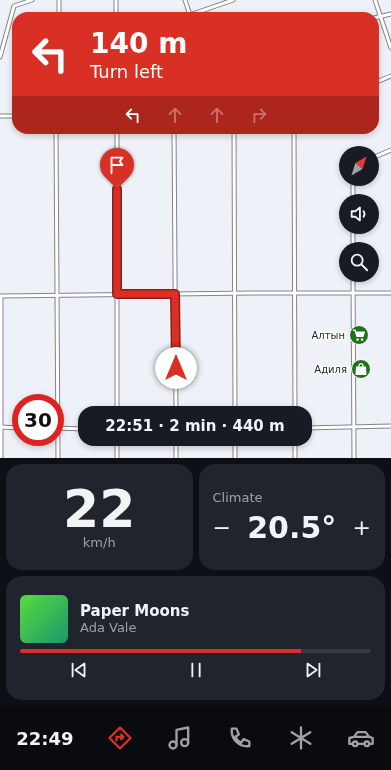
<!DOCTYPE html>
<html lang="en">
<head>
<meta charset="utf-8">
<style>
	:root { --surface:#171b24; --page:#20242c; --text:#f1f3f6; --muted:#9ea1a6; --line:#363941; --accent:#d93025 }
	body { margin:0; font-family:"DejaVu Sans",sans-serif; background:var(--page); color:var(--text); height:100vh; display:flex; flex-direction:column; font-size:15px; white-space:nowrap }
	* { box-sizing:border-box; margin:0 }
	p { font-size:13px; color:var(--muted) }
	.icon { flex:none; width:22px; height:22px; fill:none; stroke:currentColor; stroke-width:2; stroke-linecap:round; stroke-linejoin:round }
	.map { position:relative; height:458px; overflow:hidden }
	.panel { display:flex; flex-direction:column; gap:6px; padding:6px; background:#0d0f14; flex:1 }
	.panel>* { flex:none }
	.hud { position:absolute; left:12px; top:12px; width:367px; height:122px; border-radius:16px; box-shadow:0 2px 6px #0003; background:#d93025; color:#fff; overflow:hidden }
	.needle { width:26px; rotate:39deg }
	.controls { position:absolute; left:339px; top:146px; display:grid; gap:8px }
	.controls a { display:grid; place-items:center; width:40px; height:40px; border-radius:50%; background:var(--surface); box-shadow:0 2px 6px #0003; font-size:20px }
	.speed { position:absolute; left:12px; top:394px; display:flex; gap:8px; font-size:20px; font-weight:700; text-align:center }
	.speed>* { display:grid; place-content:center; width:52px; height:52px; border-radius:50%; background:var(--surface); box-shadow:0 2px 6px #0003; line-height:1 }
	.speed .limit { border:6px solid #d22; background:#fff; color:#111 }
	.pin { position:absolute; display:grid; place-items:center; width:34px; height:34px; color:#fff; margin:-41px -17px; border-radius:50% 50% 50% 0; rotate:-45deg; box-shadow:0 0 4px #0007 }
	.pin .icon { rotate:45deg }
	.me { position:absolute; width:44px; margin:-22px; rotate:0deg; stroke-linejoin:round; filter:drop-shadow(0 0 3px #0008) }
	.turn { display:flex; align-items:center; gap:14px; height:84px; padding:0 12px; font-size:18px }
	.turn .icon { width:52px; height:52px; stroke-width:2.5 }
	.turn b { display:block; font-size:28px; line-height:34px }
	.lanes { display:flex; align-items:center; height:38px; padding:0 12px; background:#0003; justify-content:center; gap:20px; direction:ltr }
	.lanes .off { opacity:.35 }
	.big { font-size:30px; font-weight:600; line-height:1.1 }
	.panel .tile { flex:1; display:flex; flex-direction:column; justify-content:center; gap:6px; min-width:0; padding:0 14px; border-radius:16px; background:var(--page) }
	.panel .dial { align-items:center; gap:0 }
	.dial b { font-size:52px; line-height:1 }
	.song { display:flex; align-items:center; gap:12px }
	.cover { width:48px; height:48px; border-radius:6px; background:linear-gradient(135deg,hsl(110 70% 55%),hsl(160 70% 35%)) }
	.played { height:4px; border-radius:2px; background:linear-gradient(90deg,var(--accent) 80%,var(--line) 80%) }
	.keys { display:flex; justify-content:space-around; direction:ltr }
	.heat { display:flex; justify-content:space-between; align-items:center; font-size:22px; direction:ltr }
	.panel .tiles { flex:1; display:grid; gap:6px; grid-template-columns:1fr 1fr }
	.tile:last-child { grid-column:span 2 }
	.trip { position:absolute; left:78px; top:406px; width:234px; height:40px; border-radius:16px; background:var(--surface); box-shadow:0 2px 6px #0003; font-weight:600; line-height:40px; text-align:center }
	.menu { display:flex; height:64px; justify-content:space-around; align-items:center; background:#090b0e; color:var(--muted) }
	.menu .icon { width:28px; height:28px }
	.menu .on { color:var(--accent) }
	.menu b { font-size:18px; color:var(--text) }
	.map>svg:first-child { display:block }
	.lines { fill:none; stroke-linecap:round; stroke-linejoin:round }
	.street-casing { stroke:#82848b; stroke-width:5 }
	.street { stroke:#fff; stroke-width:3 }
	.route-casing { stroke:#8d1f18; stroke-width:10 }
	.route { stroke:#d93025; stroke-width:7 }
	.labels { text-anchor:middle; stroke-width:3; stroke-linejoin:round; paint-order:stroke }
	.poi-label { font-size:10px; fill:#242528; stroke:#fefefe; text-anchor:end }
</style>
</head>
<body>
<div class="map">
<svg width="391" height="458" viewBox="0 0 391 458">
	<rect width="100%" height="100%" fill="#eef1f8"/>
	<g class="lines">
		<defs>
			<g id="street">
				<polyline points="59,0 59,17"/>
				<polyline points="116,0 116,17"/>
				<polyline points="185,0 190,15"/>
				<polyline points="375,0 391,48"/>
				<polyline points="184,17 233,0"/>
				<polyline points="374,18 391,14"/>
				<polyline points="0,57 14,6 32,0"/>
				<polyline points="374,83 391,76"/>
				<polyline points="0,116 17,116"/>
				<polyline points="56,129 58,458"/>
				<polyline points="117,129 117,413"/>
				<polyline points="174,129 176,413"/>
				<polyline points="234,129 235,413"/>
				<polyline points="294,129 295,413"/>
				<polyline points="372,158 391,150"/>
				<polyline points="353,201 353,179"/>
				<polyline points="353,249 353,227"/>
				<polyline points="353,275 354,458"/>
				<polyline points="0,427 21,428"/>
				<polyline points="55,428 85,429"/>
				<polyline points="305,428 391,426"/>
				<polyline points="295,439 295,458"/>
				<polyline points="1,458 1,296 254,293 391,293"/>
				<polyline points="117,458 117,439"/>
				<polyline points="176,458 176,439"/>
				<polyline points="235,458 235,439"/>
			</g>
		</defs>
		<use href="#street" class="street-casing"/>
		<use href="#street" class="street"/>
	</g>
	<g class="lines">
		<defs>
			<polyline id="route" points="117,189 117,294 175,294 176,368"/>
		</defs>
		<use href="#route" class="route-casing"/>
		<use href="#route" class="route"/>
	</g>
	<defs>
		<symbol id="supermarket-disc" viewBox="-11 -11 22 22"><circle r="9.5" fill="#1f711a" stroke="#fefefe"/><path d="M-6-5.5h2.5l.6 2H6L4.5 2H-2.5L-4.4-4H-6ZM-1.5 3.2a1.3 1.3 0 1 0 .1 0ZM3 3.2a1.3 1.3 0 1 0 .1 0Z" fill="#fff"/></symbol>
		<symbol id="shop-disc" viewBox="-11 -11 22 22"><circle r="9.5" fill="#1f711a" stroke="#fefefe"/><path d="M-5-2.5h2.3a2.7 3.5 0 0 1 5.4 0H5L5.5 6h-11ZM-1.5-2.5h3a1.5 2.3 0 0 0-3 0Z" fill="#fff"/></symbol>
	</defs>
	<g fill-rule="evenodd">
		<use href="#supermarket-disc" x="348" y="324" width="22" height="22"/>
		<use href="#shop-disc" x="350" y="358" width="22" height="22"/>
	</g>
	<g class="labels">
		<g class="poi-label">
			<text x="345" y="339">Алтын</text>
			<text x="347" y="373">Адиля</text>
		</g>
	</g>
</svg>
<div class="controls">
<a><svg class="needle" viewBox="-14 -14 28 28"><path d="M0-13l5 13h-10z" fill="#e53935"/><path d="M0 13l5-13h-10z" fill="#9ea1a6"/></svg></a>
<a><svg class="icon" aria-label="sound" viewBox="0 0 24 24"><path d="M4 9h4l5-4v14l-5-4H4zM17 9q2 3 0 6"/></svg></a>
<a><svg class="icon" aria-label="search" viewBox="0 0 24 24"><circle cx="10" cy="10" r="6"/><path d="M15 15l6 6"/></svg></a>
</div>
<div class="speed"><div class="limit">30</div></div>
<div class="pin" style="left:117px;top:189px;background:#d93025"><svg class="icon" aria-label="arrive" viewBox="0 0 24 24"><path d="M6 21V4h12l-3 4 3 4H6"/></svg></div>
<svg class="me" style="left:176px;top:368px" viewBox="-20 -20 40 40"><circle r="19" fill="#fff"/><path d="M0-13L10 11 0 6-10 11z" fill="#d93025"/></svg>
<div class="trip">22:51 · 2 min · 440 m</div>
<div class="hud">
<div class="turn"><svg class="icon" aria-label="left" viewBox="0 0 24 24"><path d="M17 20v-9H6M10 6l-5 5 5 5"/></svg><div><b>140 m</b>Turn left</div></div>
<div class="lanes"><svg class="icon" aria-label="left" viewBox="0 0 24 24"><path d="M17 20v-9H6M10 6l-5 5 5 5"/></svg><svg class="icon off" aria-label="ahead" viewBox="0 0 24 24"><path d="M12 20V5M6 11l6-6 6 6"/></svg><svg class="icon off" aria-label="ahead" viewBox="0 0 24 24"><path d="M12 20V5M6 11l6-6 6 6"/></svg><svg class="icon off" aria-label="right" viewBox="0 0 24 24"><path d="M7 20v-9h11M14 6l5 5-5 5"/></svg></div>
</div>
</div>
<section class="panel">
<div class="tiles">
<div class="tile dial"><b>22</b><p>km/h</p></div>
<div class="tile"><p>Climate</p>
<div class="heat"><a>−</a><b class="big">20.5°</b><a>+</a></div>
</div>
<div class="tile">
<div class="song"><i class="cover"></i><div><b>Paper Moons</b><p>Ada Vale</p></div></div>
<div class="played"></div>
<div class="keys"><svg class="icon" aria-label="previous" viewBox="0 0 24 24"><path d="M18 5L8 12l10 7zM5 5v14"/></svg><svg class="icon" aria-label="pause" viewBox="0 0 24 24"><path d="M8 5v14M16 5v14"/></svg><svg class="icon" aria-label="next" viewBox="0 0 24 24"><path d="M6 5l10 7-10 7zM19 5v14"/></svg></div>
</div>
</div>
</section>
<nav class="menu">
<b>22:49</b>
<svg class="icon on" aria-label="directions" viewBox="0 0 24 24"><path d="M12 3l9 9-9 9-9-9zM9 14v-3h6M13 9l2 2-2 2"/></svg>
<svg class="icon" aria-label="music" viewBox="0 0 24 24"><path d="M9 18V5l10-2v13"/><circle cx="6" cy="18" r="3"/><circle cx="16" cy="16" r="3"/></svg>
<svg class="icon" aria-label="phone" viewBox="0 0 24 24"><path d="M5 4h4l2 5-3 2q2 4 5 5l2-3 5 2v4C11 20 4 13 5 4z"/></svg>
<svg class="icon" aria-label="climate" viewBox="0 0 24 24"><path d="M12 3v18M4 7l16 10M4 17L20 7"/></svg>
<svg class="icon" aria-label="car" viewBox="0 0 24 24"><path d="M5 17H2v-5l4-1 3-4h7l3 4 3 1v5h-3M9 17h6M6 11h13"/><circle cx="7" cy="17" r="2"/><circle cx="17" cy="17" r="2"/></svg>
</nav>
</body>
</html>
